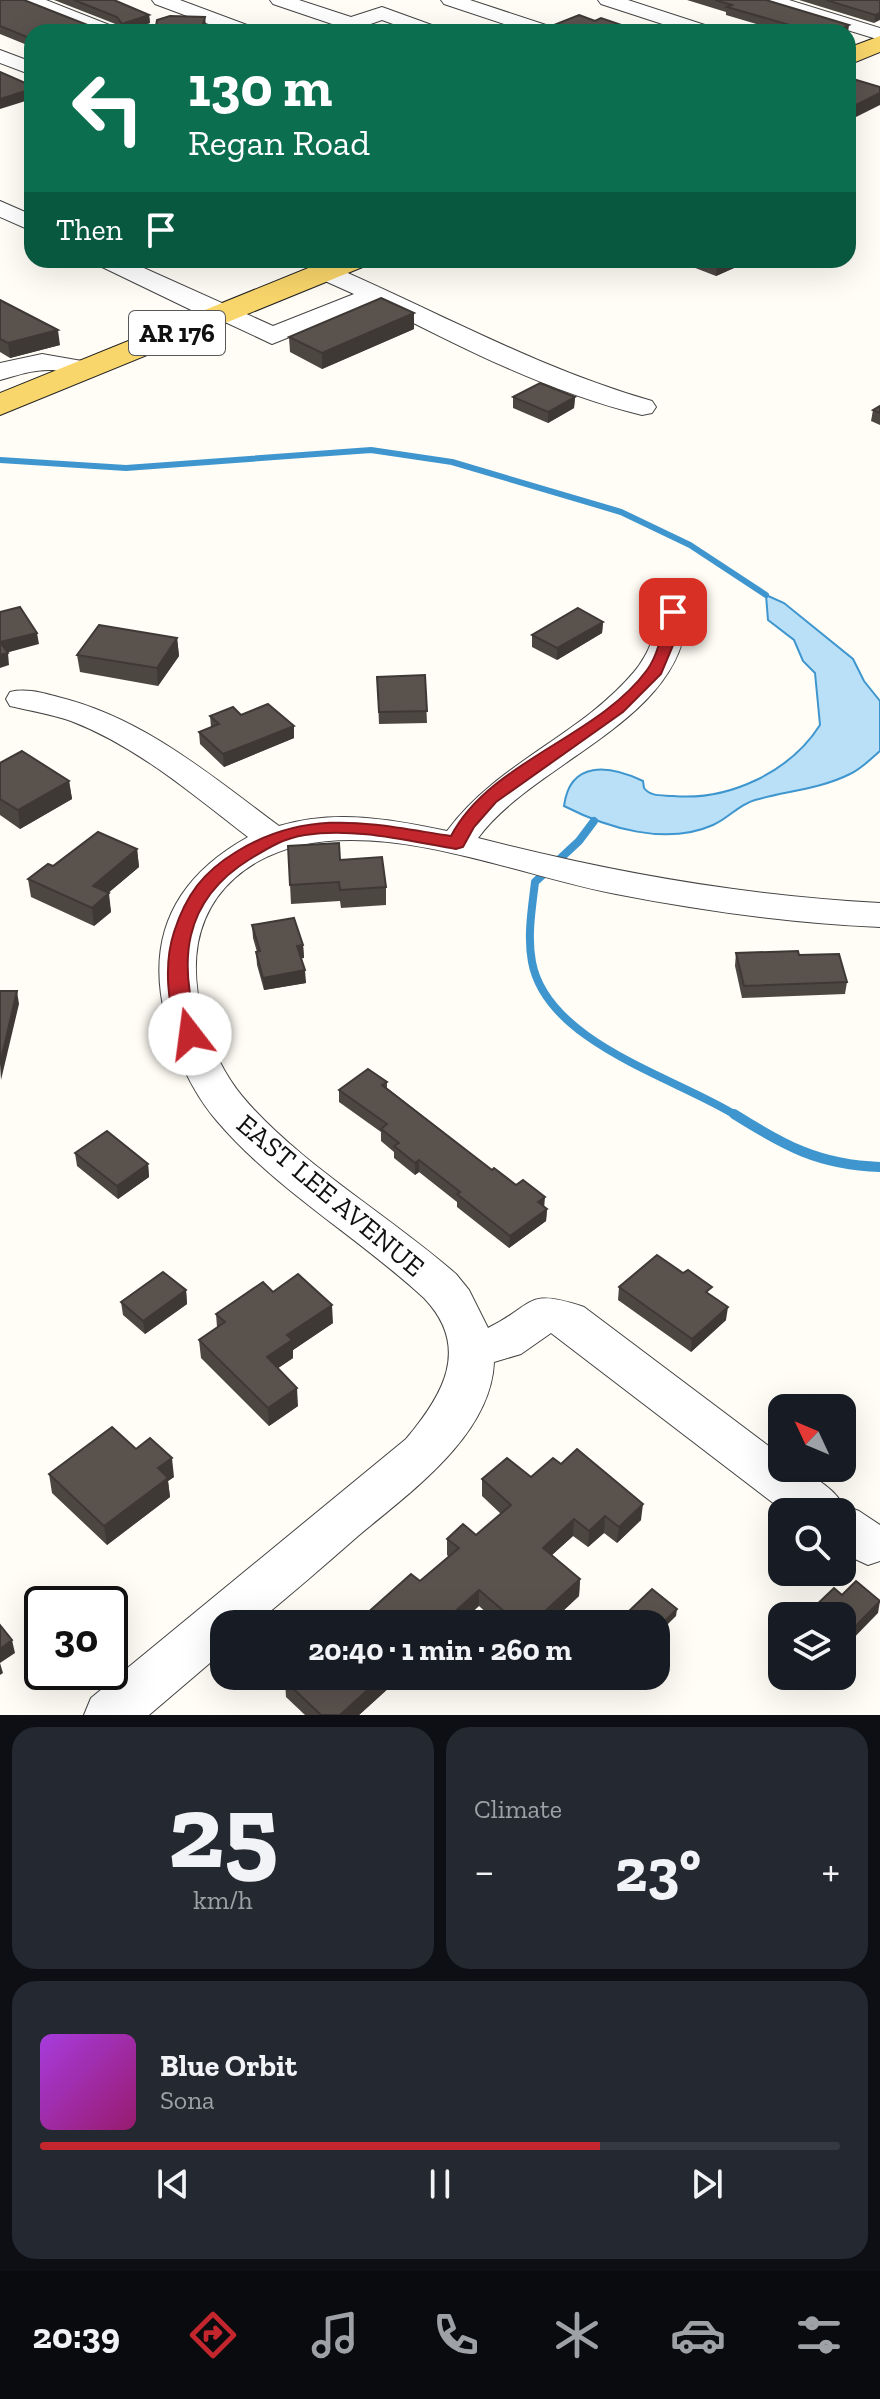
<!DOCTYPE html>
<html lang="en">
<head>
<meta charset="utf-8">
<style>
	:root { --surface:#171b24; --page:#242831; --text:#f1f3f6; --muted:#9ea1a6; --line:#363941; --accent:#c4262e }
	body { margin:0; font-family:"Zilla Slab",serif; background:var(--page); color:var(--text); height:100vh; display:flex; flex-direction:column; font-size:30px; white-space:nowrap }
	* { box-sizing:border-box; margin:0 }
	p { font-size:26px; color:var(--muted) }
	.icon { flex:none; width:44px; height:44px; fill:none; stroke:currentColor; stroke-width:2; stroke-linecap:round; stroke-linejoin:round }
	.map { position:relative; height:1715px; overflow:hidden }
	.details { display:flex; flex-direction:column; gap:12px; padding:12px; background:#0d0f14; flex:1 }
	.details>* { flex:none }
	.guide { position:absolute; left:24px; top:24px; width:832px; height:244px; border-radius:24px; box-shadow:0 8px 32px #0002; background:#0b6e4f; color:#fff; overflow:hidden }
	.needle { width:52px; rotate:314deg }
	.controls { position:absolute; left:768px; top:1394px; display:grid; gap:16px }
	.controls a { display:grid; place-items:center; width:88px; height:88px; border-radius:16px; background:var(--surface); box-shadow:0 8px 32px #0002; font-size:40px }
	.speed { position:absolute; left:24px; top:1586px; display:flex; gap:16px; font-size:40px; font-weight:700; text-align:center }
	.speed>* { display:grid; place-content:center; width:104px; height:104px; border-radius:50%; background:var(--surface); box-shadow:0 8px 32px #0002; line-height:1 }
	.speed .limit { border:4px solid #111; border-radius:12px; background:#fff; color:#111 }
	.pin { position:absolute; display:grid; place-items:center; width:68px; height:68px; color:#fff; margin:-34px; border-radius:16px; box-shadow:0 4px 12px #0006 }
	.me { position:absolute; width:88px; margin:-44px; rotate:345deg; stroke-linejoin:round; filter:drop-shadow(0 0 6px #0008) }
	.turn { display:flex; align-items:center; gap:28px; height:168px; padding:0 32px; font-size:36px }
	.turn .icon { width:104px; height:104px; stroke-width:2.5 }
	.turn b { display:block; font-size:56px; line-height:68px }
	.then { display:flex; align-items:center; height:76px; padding:0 32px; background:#0003; gap:16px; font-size:30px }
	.big { font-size:60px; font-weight:700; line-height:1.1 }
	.details .widget { flex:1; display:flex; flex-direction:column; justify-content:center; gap:12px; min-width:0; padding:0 28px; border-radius:24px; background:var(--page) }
	.details .dial { align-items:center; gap:0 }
	.dial b { font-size:104px; line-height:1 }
	.song { display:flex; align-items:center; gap:24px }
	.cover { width:96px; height:96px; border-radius:12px; background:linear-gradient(135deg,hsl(280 70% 55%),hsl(320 70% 35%)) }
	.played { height:8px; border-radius:4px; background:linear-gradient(90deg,var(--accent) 70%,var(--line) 70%) }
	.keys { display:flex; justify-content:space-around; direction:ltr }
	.heat { display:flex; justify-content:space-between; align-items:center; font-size:44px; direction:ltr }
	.details .tiles { flex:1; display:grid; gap:12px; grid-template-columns:1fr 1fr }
	.widget:last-child { grid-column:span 2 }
	.trip { position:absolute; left:210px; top:1610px; width:460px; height:80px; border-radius:24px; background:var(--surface); box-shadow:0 8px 32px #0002; font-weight:700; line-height:80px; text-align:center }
	.tabs { display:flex; height:128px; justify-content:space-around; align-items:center; background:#090b0e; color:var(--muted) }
	.tabs .icon { width:56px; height:56px }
	.tabs .current { color:var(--accent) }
	.tabs b { font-size:36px; color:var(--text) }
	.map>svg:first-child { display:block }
	.water { fill:#b9e0f7; stroke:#3f96cf; stroke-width:2 }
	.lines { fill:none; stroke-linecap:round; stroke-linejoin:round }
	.stream-far2 { stroke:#3f96cf; stroke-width:6 }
	.stream-far1 { stroke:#3f96cf; stroke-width:8 }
	.stream { stroke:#3f96cf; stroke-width:10 }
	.minor-casing { stroke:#444; stroke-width:2 }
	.major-casing { stroke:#222; stroke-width:2 }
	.minor { fill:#fff; fill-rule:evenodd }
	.major { fill:#f9d66b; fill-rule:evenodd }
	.wall { fill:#4d4742 }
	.shaded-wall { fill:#3f3936 }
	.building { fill:#5a524d; stroke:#3f3936; stroke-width:2 }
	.route { fill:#c4262e; stroke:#7f191e; stroke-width:2 }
	.labels { text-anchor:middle; stroke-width:8; stroke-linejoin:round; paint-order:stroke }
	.shield { fill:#fff; stroke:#585858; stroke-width:2 }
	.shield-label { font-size:26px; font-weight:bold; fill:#111 }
	.street-label { font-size:28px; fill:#111; stroke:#fff }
</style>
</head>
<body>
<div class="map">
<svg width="880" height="1715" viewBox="0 0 880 1715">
	<rect width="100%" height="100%" fill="#fffdf5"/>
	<path class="water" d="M766,595L784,603L853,659L864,681L880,701V751C871,759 861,769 850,774C820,789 787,791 755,800C738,805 729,818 713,825C666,846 607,828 564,806C570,760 609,765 643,781L644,788C651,797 662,795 673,796C729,801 790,772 820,725L815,673L803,661L794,640L768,620Z"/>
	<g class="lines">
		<polyline class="stream-far2" points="0,460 126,468 371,450 452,462 621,512 690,545 766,595"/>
		<path class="stream-far1" d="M594,821L579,841L535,882C532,908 527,936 532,962C547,1043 677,1078 737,1116"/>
		<path class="stream" d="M734,1114C785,1146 819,1165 880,1167"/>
		<defs>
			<g id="minor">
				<polygon points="19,0 46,0 117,28 120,32 92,32 22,4"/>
				<polygon points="152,0 180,0 255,28 258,32 230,32 155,4"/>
				<polygon points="270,0 299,0 351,17 382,7 440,28 443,32 415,32 382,20 348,32 326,32 328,26 332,24 273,4"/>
				<polygon points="441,0 470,0 555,28 558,32 528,32 444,4"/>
				<polygon points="598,0 628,0 714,28 717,32 687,32 601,4"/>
				<polygon points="759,0 789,0 880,28 880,40 762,4"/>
				<polygon points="0,50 32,62 32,75 0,63"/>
				<polygon points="0,201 32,215 32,231 0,217"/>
				<path d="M95,260H126L273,326L354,294L316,277L313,272L316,267H334C440,313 540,369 652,401L656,407L652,413L642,415C548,392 460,347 374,303L272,344L225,322L212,320L98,265Z"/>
				<path d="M42,354L82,361L96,371L92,377C77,380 68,372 53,370C34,369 18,375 0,380V363Z"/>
				<path d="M672,590L683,592C689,602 686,611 686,622C677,722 532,764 478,838C610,872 743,896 880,903V927C791,923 703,911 616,894C509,874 356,805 257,862C226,880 205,907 198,943C189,993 210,1057 242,1096C297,1162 390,1216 456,1274L469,1290L488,1328C535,1305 525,1287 584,1307L782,1456V1468C803,1468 833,1486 843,1505L859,1511L880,1525V1561L868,1565L842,1553V1512H785L551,1333L521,1354L494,1362C491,1436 409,1493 358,1536C324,1566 290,1595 255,1624H224V1651L149,1715H84L91,1698L406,1439C442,1396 472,1348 424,1298C358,1237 276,1190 217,1121C197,1098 183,1070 173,1042C141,952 165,883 248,837C192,794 138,747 71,721C51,714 31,711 10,706L6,699L10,692C27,688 42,693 58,697C144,718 210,775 279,826C335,809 391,819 447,831C498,762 580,736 634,672C641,664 649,650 652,640C657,624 651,606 661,592Z"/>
			</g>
			<g id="major">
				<polygon points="880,36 880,52 848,65 848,48"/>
				<polygon points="328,260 369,260 365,266 0,415 0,393"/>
			</g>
		</defs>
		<use href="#minor" class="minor-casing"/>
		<use href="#major" class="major-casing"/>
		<use href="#minor" class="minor"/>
		<use href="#major" class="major"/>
	</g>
	<g class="wall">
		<polygon points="0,0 32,32 32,47 0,34"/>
		<polygon points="54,0 115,0 149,15 150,23 123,32 118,25"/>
		<polygon points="687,0 766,0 848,32 783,32 726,15 726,12"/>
		<polygon points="799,0 880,0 874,23"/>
		<polygon points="685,260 743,260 743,264 716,276 685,264"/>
		<polygon points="0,300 60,345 10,358 0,352"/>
		<polygon points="414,313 414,329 322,369 290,352 289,337"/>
		<polygon points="513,397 575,397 574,408 548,423 513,408"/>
		<polygon points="880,406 880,425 871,421 873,410"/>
		<polygon points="603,622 602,633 557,660 532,647 532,635"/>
		<polygon points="177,638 179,656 158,686 80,672 77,655"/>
		<polygon points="425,675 427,723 379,724 377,677"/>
		<polygon points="241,715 294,738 224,767 200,744 199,732 211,727 210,716"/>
		<polygon points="0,763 69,781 72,799 20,829 0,815"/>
		<polygon points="288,846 340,860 386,887 386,905 341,908 340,901 291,904"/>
		<polygon points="137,849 139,867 108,893 111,912 94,926 31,897 28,879 53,866"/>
		<polygon points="252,925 303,945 304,958 301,958 306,983 264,990 257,965 256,952 257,952 253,938"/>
		<polygon points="736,953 799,955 847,982 845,994 742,998 735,966"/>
		<polygon points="387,1082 387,1088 492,1170 547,1209 546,1221 509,1248 457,1207 457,1202 419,1172 415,1175 394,1158 394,1152 381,1141 381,1132 339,1102 339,1090"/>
		<polygon points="75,1153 148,1164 149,1177 118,1199 77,1166"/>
		<polygon points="619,1287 711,1296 726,1320 691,1352 618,1300"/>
		<polygon points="186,1290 187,1304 145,1334 123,1315 121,1302"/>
		<polygon points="273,1292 333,1323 293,1350 293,1358 278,1368 298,1406 269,1426 201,1358 199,1340 217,1327 216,1314"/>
		<polygon points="136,1449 174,1477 168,1481 170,1497 107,1545 52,1493 49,1474"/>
		<polygon points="531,1477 641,1520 617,1543 604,1533 588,1547 573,1536 552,1555 580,1579 579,1596 549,1624 499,1624 479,1606 420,1581 449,1557 447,1555 447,1539 476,1535 501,1514 482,1496 482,1479"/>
		<polygon points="626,1614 676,1616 656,1624 630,1624 626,1620"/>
		<polygon points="291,1676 402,1676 359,1715 305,1715 286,1697 285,1681"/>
	</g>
	<g class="shaded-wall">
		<polygon points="880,13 880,20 874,23 875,15"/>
		<polygon points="149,15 150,23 123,32 122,24"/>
		<polygon points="205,17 206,26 204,32 201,32"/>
		<polygon points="849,25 848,33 836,32"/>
		<polygon points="114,27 114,32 97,32"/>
		<polygon points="32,89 32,99 0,109 0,99"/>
		<polygon points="880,93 880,105 848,121 848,109"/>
		<polygon points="730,260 743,260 743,264 716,276 717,266"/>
		<polygon points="414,313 414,329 322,369 322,353"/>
		<polygon points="58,330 60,345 10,358 8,343"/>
		<polygon points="575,397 574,408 548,423 548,412"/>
		<polygon points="603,622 602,633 557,660 557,648"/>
		<polygon points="37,633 39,644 2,654 0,642"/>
		<polygon points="177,638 179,656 158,686 157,668"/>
		<polygon points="8,653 9,665 0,668 0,655"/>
		<polygon points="294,726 294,738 224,767 223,754"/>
		<polygon points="69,781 72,799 20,829 18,810"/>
		<polygon points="137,849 139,867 95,904 93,886"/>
		<polygon points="109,893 111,912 94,926 92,908"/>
		<polygon points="303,945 304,958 298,959 297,946"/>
		<polygon points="305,970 306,983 264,990 263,978"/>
		<polygon points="17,991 19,1004 1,1080 0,1064"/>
		<polygon points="419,1160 419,1172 415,1175 415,1163"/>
		<polygon points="148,1164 149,1177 118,1199 117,1186"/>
		<polygon points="545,1197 544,1209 538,1202"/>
		<polygon points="547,1209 546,1221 509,1248 510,1236"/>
		<polygon points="186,1290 187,1304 145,1334 143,1321"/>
		<polygon points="332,1305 333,1323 293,1350 293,1358 268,1375 267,1357 287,1335"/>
		<polygon points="728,1307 726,1320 691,1352 692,1339"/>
		<polygon points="297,1388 298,1406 269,1426 268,1408"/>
		<polygon points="172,1458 174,1477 168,1481 170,1497 107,1545 104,1526 158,1468"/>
		<polygon points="643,1504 641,1520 617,1543 619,1527"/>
		<polygon points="605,1516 604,1533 588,1547 589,1531"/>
		<polygon points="574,1519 573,1536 542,1564 543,1548"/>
		<polygon points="580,1579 579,1596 549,1624 531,1624"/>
		<polygon points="479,1590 479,1606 460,1624 441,1624"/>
		<polygon points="880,1601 878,1613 842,1650 842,1640"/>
		<polygon points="677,1609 676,1616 656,1636 656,1630"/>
		<polygon points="12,1640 15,1653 0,1663 3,1673 0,1675 0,1649"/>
		<polygon points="383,1676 402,1676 359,1715 340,1715"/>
	</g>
	<g class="building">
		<polygon points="0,0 24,0 90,26 114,27 97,32 32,32 32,39 0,26"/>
		<polygon points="74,0 114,0 149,15 122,24 117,17"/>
		<polygon points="715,0 766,0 849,25 836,32 798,32 787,29 793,26 727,7 732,5"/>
		<polygon points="826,0 880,0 880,13 875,15"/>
		<polygon points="579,15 595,21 601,18 642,32 542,32 539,31"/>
		<polygon points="170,16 205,17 201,32 155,32 157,20"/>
		<polygon points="0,72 32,86 32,89 0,99"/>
		<polygon points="853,79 880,87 880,93 848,109 848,81"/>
		<polygon points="702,260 730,260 717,266"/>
		<polygon points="381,298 414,313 322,353 289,337"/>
		<polygon points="0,300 58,330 8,343 0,339"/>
		<polygon points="540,383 575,397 548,412 513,397"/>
		<polygon points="880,406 880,413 873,410"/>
		<polygon points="20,607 37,633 0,642 8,653 0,655 0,612"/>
		<polygon points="578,608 603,622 557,648 532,635"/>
		<polygon points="99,625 177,638 157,668 77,655"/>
		<polygon points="425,675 427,711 379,712 377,677"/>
		<polygon points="268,704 294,726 223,754 199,732 219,724 210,716 233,707 241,715"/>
		<polygon points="22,751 69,781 18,810 0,799 0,763"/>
		<polygon points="98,832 137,849 93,886 109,893 92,908 28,879 48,864 53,866"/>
		<polygon points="339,843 340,860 382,857 386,887 340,890 339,882 290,885 288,846"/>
		<polygon points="294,918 303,945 297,946 305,970 263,978 256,952 260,951 252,925"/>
		<polygon points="798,951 799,955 839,954 847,982 744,986 736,953"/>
		<polygon points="0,991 17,991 0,1064"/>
		<polygon points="368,1069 387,1082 382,1085 492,1170 494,1168 516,1185 523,1180 545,1197 538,1202 547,1209 510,1236 457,1194 460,1192 419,1160 415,1163 394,1146 399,1143 381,1129 387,1124 339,1090"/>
		<polygon points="107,1131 148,1164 117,1186 75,1153"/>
		<polygon points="657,1255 683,1273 688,1270 712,1287 706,1292 728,1307 692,1339 619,1287"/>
		<polygon points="163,1272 186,1290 143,1321 121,1302"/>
		<polygon points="298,1274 332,1305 287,1335 292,1340 267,1357 297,1388 268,1408 199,1340 225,1322 216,1314 263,1282 273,1292"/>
		<polygon points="112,1427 136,1449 150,1438 172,1458 158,1468 168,1478 104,1526 49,1474"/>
		<polygon points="577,1449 643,1504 619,1527 605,1516 589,1531 574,1519 543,1548 580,1579 531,1624 519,1624 479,1590 441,1624 355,1624 411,1574 420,1581 459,1548 447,1539 463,1524 476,1535 511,1505 482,1479 507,1458 531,1477 553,1458 561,1464"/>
		<polygon points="856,1581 880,1601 842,1640 842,1616 812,1616 808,1613 834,1588 842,1595"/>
		<polygon points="652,1589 677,1609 656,1630 656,1624 638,1624 626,1614"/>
		<polygon points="0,1625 12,1640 0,1649"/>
		<polygon points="291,1676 383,1676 340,1715 321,1715 285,1681"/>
	</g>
	<path class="route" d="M673,607L681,612L679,631L661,674L623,712L496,802L474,827L463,847L456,849C408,841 354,827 305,835C284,838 268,848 250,859C182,901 177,963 200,1034L190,1041L183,1039C166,1010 164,963 174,932C186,895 203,872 236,852C310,807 371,824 451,836C490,761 597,738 647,670C658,655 663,630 665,612Z"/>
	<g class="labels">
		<rect class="shield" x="129" y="311" width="96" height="44" rx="6"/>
		<g class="shield-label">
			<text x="177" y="342">AR 176</text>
		</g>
		<g class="street-label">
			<text transform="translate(331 1195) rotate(40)" y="10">EAST LEE AVENUE</text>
		</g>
	</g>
</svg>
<div class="controls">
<a><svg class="needle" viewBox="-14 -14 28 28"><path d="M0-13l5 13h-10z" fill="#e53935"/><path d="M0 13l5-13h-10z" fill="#9ea1a6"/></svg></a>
<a><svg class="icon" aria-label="search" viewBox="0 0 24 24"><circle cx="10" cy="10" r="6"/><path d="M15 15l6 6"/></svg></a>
<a><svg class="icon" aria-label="layers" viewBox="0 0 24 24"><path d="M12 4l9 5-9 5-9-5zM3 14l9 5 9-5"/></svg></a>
</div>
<div class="speed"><div class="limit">30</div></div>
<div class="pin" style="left:673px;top:612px;background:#d93025"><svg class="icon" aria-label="arrive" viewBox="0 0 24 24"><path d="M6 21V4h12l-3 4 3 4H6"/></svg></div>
<svg class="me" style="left:190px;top:1034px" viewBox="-20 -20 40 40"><circle r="19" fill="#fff"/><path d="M0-13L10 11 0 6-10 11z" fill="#c4262e"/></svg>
<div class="trip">20:40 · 1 min · 260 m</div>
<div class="guide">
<div class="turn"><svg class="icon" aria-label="left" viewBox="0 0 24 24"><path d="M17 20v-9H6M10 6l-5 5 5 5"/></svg><div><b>130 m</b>Regan Road</div></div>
<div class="then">Then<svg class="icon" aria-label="arrive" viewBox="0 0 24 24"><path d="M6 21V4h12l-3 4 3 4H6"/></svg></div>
</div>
</div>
<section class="details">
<div class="tiles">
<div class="widget dial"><b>25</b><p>km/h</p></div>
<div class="widget"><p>Climate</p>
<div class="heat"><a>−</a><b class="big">23°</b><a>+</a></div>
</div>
<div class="widget">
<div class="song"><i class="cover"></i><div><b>Blue Orbit</b><p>Sona</p></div></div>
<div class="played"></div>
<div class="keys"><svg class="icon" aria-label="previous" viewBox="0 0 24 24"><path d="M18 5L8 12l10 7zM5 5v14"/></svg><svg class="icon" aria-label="pause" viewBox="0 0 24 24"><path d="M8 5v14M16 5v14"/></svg><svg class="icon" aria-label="next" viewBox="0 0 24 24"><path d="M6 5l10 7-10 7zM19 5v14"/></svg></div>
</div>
</div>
</section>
<nav class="tabs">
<b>20:39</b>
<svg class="icon current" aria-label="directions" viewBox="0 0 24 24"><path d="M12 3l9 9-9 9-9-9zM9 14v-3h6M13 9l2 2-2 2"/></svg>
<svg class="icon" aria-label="music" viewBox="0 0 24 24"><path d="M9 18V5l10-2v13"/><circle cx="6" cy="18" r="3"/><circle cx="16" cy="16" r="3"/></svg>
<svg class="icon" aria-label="phone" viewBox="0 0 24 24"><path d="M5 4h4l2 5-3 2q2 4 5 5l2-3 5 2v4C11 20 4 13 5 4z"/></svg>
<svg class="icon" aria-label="climate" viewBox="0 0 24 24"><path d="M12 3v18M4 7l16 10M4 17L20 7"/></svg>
<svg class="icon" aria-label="car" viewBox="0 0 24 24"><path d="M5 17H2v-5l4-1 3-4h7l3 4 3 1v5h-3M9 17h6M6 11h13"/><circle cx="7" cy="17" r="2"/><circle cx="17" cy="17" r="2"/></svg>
<svg class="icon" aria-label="filters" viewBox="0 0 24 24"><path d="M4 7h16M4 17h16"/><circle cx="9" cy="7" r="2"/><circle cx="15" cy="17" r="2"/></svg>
</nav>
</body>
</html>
